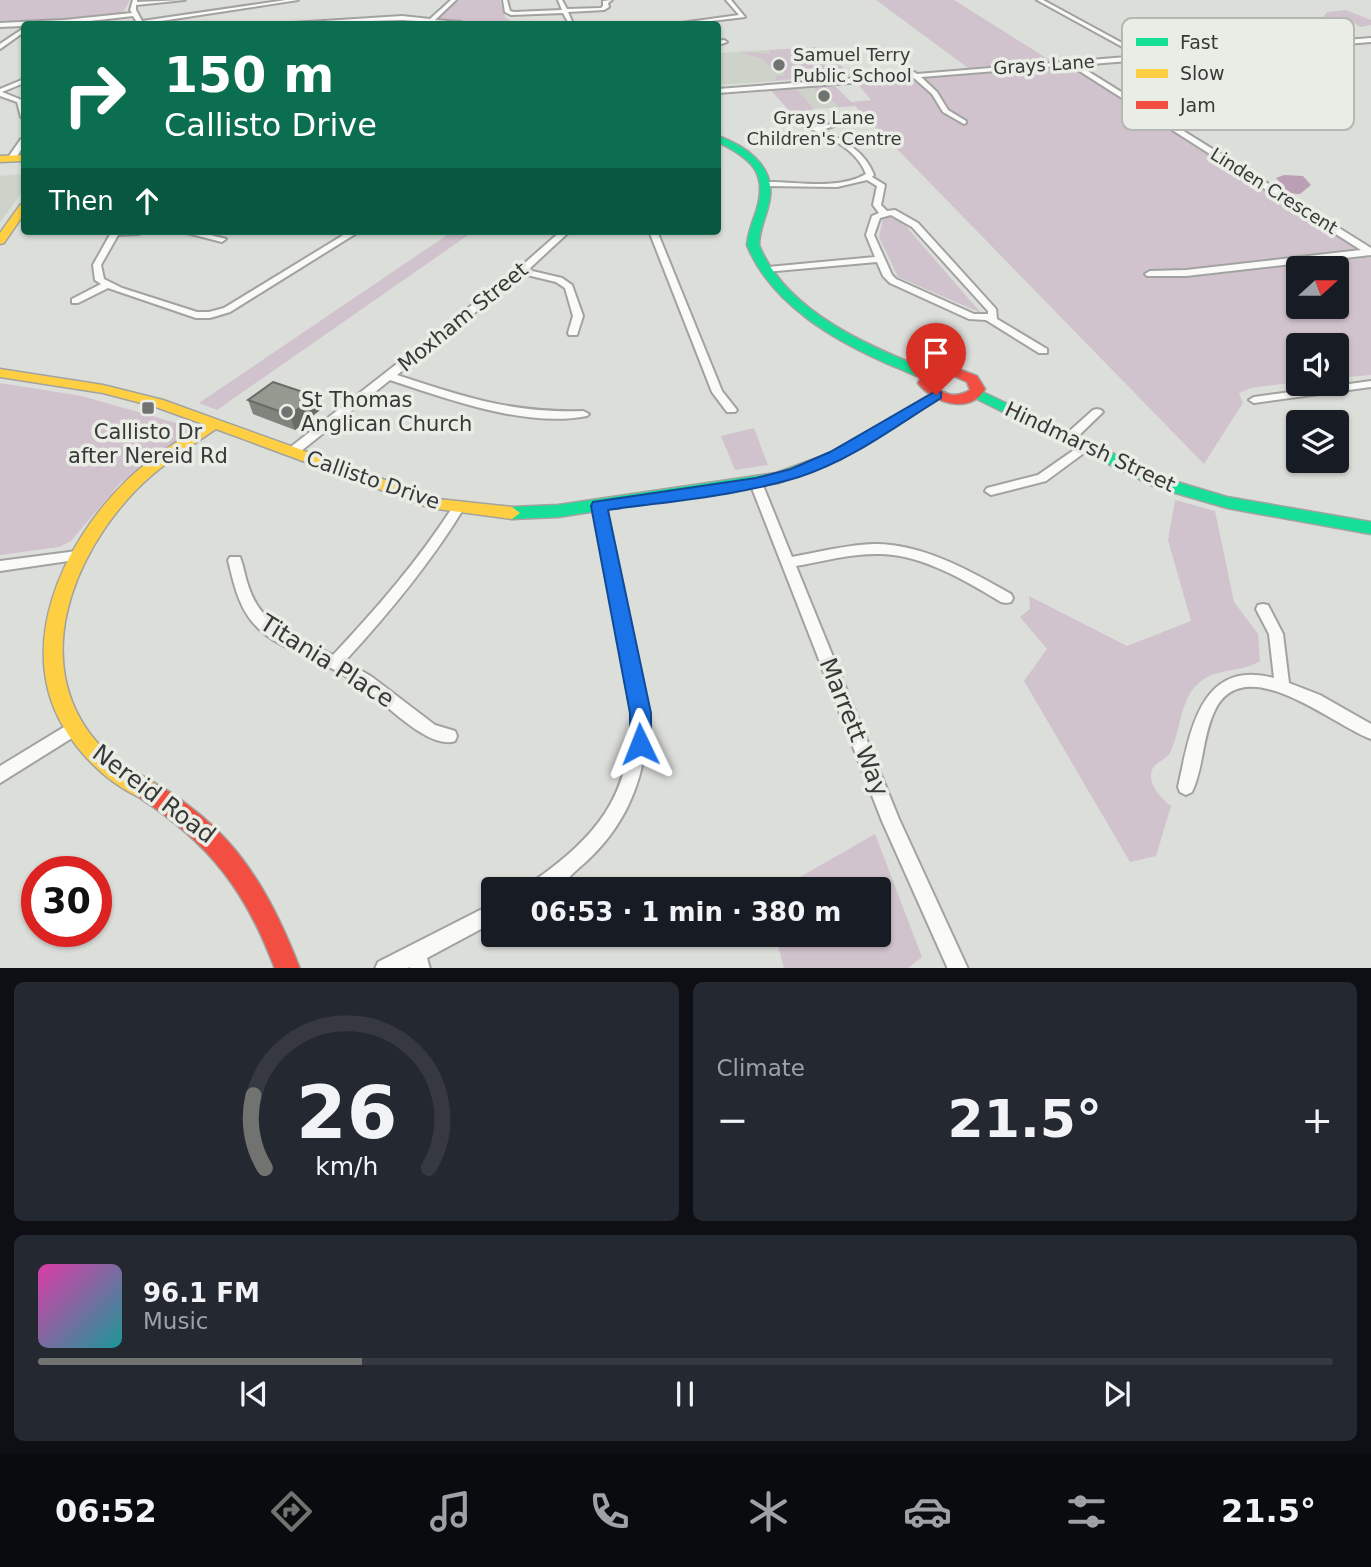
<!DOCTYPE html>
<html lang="en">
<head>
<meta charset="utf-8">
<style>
	:root { --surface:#171b24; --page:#242831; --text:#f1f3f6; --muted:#9ea1a6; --line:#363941; --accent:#717370 }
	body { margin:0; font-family:"DejaVu Sans",sans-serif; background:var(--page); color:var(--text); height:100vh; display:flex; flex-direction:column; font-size:26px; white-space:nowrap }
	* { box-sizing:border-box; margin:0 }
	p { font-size:23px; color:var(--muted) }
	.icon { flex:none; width:38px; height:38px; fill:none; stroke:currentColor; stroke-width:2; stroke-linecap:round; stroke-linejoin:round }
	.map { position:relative; height:968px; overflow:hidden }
	.drawer { display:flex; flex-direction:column; gap:14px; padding:14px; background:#0d0f14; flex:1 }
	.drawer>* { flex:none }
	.guide { position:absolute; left:21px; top:21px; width:700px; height:214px; border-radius:7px; box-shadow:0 2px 5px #0004; background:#0b6e4f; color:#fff; overflow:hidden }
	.needle { width:46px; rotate:69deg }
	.tools { position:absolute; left:1286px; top:256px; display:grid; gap:14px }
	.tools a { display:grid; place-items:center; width:63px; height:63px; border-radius:7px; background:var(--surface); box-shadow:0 2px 5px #0004; font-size:35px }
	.speed { position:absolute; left:21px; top:856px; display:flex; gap:14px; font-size:35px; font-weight:700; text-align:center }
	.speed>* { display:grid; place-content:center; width:91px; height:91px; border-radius:50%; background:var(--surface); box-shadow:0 2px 5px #0004; line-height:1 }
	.speed .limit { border:10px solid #d22; background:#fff; color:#111 }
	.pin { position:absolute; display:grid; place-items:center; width:60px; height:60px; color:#fff; margin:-72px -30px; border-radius:50% 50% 50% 0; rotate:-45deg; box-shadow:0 0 7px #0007 }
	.pin .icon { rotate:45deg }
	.me { position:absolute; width:77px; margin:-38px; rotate:358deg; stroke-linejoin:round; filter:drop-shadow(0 0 5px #0008) }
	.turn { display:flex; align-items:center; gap:24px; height:147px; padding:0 28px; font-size:32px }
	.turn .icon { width:91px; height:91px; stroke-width:2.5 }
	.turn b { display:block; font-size:49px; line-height:60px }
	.then { display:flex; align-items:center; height:66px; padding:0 28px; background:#0003; gap:14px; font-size:26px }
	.big { font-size:52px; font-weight:600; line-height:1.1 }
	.drawer .card { flex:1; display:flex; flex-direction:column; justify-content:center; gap:10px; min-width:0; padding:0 24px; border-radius:10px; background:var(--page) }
	.drawer .dial { align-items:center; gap:0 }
	.dial svg { height:182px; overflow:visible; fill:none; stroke:var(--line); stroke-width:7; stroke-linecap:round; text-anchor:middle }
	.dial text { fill:var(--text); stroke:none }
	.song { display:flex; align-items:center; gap:21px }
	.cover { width:84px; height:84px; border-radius:10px; background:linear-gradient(135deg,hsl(320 70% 55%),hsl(180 70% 35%)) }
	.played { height:7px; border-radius:4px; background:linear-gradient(90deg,var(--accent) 25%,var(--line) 25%) }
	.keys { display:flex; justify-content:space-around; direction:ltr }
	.heat { display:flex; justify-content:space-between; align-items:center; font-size:38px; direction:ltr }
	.drawer .tiles { flex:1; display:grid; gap:14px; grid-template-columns:1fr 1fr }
	.card:last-child { grid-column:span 2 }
	.trip { position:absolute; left:481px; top:877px; width:410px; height:70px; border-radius:7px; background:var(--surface); box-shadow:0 2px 5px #0004; font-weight:600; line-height:70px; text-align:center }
	.tab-bar { display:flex; height:112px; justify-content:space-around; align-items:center; background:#090b0e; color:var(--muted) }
	.tab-bar .icon { width:49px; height:49px }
	.tab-bar .active { color:var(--accent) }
	.tab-bar b { font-size:32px; color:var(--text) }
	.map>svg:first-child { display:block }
	.built { fill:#ced3ca }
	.green { fill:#d1c3cd; fill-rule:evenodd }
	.water { fill:#ba9fb5 }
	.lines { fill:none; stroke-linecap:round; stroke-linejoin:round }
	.street-casing { stroke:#a2a3a0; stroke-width:4 }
	.fast-casing { stroke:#a2a3a0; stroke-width:3 }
	.slow-casing { stroke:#a2a3a0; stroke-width:3 }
	.jam-casing { stroke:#a2a3a0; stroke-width:3 }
	.street { fill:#fafaf9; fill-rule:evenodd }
	.fast { fill:#16e098; fill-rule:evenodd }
	.slow { fill:#ffcf43; fill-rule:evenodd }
	.jam { fill:#f24e42; fill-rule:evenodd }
	.wall { fill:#80847c }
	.shaded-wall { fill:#686c65 }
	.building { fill:#959a90; stroke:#686c65; stroke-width:2 }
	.route { fill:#1a73e8; stroke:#114b97; stroke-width:2 }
	.poi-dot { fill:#717370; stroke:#e9ede6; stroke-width:2.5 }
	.labels { text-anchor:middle; stroke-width:7; stroke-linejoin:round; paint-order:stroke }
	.far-poi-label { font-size:18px; fill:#383937; stroke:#e9ede6; text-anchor:start }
	.far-street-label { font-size:18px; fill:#383937; stroke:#e9ede6 }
	.street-label { font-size:21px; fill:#383937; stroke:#e9ede6 }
	.poi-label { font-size:21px; fill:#383937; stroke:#e9ede6; text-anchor:start }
	.near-street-label { font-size:24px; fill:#383937; stroke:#e9ede6 }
	.key { fill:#e9ede6; stroke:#b4b7b2; stroke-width:2 }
	.key-label { font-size:19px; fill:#383937 }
</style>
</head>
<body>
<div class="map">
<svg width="1371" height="969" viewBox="0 0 1371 969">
	<rect width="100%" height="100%" fill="#dcdeda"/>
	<g class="built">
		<polygon points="821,47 852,76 718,85 718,53"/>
		<polygon points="832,83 855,106 814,109 794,86"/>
		<polygon points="24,174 24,190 0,222 0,176"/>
	</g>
	<g class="green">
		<polygon points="0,0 130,0 122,14 0,23"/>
		<polygon points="458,0 500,0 505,17 515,24 467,24 436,18"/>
		<polygon points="876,0 954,0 1051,61 968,68"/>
		<polygon points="1346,10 1371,20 1371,25 1361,27 1352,22 1349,24 1353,28 1334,24 1338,19 1323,17 1327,12"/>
		<path d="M821,47L851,75L822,58L831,69L798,72L826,71L830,75L776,80L775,76L785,75L780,68L770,67C760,54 753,58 741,52L770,54L769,50Z"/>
		<path d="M1064,65L1073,67L1371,255V375L1337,378V345H1298V382L1251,388L1239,393L1243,403L1204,464L855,106L839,107L826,94H819L811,85L832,83L851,102L871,100L856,82ZM1298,268H1337V306H1298Z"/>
		<polygon points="794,86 814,109 792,114 769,88"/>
		<polygon points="890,217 904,224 981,313 898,277 879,237 883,219"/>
		<polygon points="453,231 474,231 217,410 199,403"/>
		<polygon points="0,383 82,396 187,426 187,433 120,483 71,541 59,547 0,555"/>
		<polygon points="754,428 768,465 735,470 721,436"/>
		<path d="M1175,500L1215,511L1234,602L1258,634L1260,661C1242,673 1218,667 1200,682C1180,698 1181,729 1171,751C1166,762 1152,761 1151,775C1151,788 1161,798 1171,806L1156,856L1130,862L1024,681L1047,649L1020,617L1030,609L1029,596L1127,646L1191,621L1168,540Z"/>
		<polygon points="875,834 922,957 908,968 784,968 775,935 878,934 878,889 779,889"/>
	</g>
	<path class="water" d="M1284,175L1303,176L1311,185L1300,194C1285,194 1284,186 1276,178Z"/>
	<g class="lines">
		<defs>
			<g id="street">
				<polygon points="133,0 137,0 137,2 185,0 136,5 136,10 142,21 286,0 298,0 141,24 138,24 133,16 64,24 0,27 0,23 64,20 132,13 130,10"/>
				<polygon points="451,0 456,0 435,20 461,22 463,24 402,20 277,24 402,16 430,19"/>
				<polygon points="503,0 507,0 510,11 514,12 562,10 558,0 562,0 567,9 601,8 603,6 603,1 612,0 608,3 609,7 604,10 568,12 573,24 569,24 563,13 511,15 505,12"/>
				<polygon points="726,0 731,0 745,17 686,24 674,24 739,15"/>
				<polygon points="1037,0 1043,0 1146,56 1371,38 1371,42 1078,65 1371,248 1371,255 1186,276 1147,276 1145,274 1150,271 1186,270 1361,250 1070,65 921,77 937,92 948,110 966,121 966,123 964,124 943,112 932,94 914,78 718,93 718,89 911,74 914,72 917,74 1139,56"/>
				<polygon points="24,28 24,32 0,49 0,44"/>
				<polygon points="718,41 724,40 727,42 718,45"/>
				<polygon points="24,79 24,83 2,92 22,100 24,106 24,119 21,117 17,102 0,96 0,89"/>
				<path d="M779,114H783L816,127L837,123V125L822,130C844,141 865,151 874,175L872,177L885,185L881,205L887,211L895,210L918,223L996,309L997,319L1047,349V353H1039L986,320L969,319L890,283L883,276L877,262L765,272V268L768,267L875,257L866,235L872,216L879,213L873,205L877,186L867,180L837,187L766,186V182H769C799,182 839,190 866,174C854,141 808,129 779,116ZM891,215L912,227L988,311V314H974L896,279L892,275L874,235L880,218Z"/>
				<polygon points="21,139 24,139 24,145 14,161 8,161 7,159"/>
				<polygon points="112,231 143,231 139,234 118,235 101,265 104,279 122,288 197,312 209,312 224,308 350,231 360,231 230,312 210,318 196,318 108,288 78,303 72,303 72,299 101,284 95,280 93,265"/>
				<polygon points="179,231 195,231 226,239 222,242"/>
				<path d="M561,231H570L528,270L562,278L572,285L583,316L577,335H569L568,333L573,316L565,288L556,282L523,274L397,375C464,397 511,413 583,411L589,414L587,416C525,428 448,399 390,380L296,455H288L286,452L288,449L518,269Z"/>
				<polygon points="649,231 657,231 722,391 737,410 735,412 727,412 712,392"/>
				<polygon points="1371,381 1371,387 1254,403 1249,400 1254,397"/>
				<polygon points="1097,409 1101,410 1103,412 1101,414 1072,442 1064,442 1062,439 1064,436 1093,410"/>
				<polygon points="1084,443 1088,444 1090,447 1088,450 1046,481 991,495 985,491 987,488 1038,475"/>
				<path d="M756,479L762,483L792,557C819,552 846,545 873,544C921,543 971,571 1011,594L1013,598L1011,602L1006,603L1001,602C966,581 923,555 881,554C853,553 824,561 796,566L899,819L968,969H948L882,821L750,483Z"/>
				<path d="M599,502L605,506L648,713C647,775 628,826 580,867C572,874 564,883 555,888C548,891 536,889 528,889L531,883C598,836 630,797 632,713L593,506Z"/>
				<path d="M458,504L464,508C430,564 389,613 345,661L372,677L435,725L455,731L457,736L455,741C430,750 388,706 369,692C351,678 330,667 309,657C291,649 272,642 258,628C239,610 234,584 228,560L230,557H240C244,567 245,578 249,588C262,627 299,639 333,655C377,608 419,560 454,505Z"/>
				<polygon points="77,551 82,553 84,556 82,559 0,571 0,561"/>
				<path d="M1263,604L1268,605L1283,634L1289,683L1320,695L1371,724V739C1334,726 1245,649 1215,710C1202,736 1204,767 1192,792L1186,795L1180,792L1178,787C1190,734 1199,658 1274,678L1269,634L1256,609L1258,605Z"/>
				<polygon points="74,721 80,723 82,728 80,733 0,783 0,766"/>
				<polygon points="494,903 494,922 427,958 430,969 410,969 410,967 406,969 375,969 378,962"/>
			</g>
			<g id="fast">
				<path d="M718,136C745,146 774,165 770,197C768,214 759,228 759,245C786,312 871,348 934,372L936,375L934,378C921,381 905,370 893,366C837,342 771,305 747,245C748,233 752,223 756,212C769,172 751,159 718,142Z"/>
				<polygon points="976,389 1167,479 1227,497 1371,522 1371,534 1227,508 1155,487 971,396 969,393 971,390"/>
				<polygon points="936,391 943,395 941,398 841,459 778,483 558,517 512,519 504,513 512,507 558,505 776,473 831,453"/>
			</g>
			<g id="slow">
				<polygon points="24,155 24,161 0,162 0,156"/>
				<polygon points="24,204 24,214 4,243 0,244 0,233 20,205"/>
				<path d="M0,369L103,385L163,400L438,499L512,507L520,513L512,519L430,508L216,429C188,448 159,466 135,491C73,556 30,662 95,740C111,759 135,771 156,784L159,791L156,798L148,801C115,788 87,763 68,734C12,651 62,544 126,481C149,459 177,442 203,424L153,406L103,393L0,377Z"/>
			</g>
			<g id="jam">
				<path d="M950,366L977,376L985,389C970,416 932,402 918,383L924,372ZM949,374L967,382L970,390C955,399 943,395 932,383L934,378Z"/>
				<path d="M148,781C165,787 180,799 194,810C247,851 276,907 300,969H275C246,891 209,843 140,798L137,791L140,784Z"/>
			</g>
		</defs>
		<use href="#street" class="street-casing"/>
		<use href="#fast" class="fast-casing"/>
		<use href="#slow" class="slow-casing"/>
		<use href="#jam" class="jam-casing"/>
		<use href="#street" class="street"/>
		<use href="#fast" class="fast"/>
		<use href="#slow" class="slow"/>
		<use href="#jam" class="jam"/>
	</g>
	<polygon class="wall" points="315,396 320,410 295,430 253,414 248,400"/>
	<polygon class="shaded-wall" points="315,396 320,410 295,430 290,415"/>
	<polygon class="building" points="273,382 315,396 290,415 248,400"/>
	<path class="route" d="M936,391L941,392V398C896,426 850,461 799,477C738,496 671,501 608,510L651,713V744L648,751L640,754L633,751L630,744V713L591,506L593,502L756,478L791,469L830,452Z"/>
	<g class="poi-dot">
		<circle cx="779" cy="65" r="7"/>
		<circle cx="824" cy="96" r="7"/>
		<rect x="141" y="401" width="14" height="14" rx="3.5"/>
		<circle cx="287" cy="412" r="7"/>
	</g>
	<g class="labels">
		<g class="far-poi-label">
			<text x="793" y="61">Samuel Terry<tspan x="793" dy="21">Public School</tspan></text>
			<text x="824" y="124" text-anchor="middle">Grays Lane<tspan x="824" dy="21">Children's Centre</tspan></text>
		</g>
		<g class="far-street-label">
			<text transform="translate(1044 65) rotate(-4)" y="6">Grays Lane</text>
			<text transform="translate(1274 191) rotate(32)" y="6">Linden Crescent</text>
		</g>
		<g class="street-label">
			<text transform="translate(463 317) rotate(-39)" y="7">Moxham Street</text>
			<text transform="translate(1090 447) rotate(25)" y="7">Hindmarsh Street</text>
			<text transform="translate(373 480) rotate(19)" y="7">Callisto Drive</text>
		</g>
		<g class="poi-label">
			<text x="301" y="407">St Thomas<tspan x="301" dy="24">Anglican Church</tspan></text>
			<text x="148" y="439" text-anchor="middle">Callisto Dr<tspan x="148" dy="24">after Nereid Rd</tspan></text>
		</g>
		<g class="near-street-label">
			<text transform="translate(327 661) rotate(32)" y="8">Titania Place</text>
			<text transform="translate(854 727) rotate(68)" y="8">Marrett Way</text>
			<text transform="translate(154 794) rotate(37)" y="8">Nereid Road</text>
		</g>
	</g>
	<rect x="1122" y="18" width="232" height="112" rx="10" class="key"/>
	<rect x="1136" y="38" width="32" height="8" fill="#16e098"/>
	<rect x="1136" y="69" width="32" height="9" fill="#ffcf43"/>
	<rect x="1136" y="101" width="32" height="8" fill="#f24e42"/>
	<g class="key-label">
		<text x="1180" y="49">Fast</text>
		<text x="1180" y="80">Slow</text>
		<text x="1180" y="112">Jam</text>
	</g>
</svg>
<div class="tools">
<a><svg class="needle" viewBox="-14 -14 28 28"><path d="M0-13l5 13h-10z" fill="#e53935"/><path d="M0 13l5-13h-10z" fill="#9ea1a6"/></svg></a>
<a><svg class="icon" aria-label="sound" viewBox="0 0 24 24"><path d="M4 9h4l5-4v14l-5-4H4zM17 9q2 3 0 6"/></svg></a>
<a><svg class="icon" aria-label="layers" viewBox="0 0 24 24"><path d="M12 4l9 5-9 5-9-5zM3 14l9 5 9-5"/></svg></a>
</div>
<div class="speed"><div class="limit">30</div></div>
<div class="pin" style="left:936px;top:395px;background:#d93025"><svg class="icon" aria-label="arrive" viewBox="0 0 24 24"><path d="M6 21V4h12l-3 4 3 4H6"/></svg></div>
<svg class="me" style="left:640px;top:744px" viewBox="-20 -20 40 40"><path d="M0-17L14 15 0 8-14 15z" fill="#1a73e8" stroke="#fff" stroke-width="4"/></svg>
<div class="trip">06:53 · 1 min · 380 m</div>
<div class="guide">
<div class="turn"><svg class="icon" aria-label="right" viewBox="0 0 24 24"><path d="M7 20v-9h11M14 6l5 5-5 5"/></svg><div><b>150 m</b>Callisto Drive</div></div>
<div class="then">Then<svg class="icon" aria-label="ahead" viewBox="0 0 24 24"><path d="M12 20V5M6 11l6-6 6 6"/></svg></div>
</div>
</div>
<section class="drawer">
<div class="tiles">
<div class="card dial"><svg viewBox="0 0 100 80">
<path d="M14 69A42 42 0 1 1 86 69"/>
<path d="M14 69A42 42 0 0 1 9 37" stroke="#717370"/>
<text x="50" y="56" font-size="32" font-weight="700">26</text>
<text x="50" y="72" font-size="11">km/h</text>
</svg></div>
<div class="card"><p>Climate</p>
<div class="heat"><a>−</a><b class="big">21.5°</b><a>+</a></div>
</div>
<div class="card">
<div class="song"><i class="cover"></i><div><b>96.1 FM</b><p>Music</p></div></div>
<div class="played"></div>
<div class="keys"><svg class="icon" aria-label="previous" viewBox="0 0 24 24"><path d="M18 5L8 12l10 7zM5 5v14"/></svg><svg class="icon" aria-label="pause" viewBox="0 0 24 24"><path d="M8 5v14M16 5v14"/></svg><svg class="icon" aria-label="next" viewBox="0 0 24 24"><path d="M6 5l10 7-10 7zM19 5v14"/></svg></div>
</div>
</div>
</section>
<nav class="tab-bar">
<b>06:52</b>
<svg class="icon active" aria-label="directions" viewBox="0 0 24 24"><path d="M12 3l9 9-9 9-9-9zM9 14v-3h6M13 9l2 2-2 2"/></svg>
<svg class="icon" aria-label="music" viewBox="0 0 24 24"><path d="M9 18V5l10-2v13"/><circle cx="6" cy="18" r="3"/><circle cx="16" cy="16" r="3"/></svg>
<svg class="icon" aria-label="phone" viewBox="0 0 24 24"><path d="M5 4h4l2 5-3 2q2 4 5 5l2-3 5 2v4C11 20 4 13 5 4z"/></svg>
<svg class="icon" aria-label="climate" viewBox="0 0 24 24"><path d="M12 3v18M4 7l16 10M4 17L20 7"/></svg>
<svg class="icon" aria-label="car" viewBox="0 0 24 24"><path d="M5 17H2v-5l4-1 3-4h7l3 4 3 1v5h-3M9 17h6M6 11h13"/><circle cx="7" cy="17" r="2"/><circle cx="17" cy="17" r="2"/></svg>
<svg class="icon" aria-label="filters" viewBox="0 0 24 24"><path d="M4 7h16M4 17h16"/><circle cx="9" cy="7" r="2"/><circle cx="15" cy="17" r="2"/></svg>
<b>21.5°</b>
</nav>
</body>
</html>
